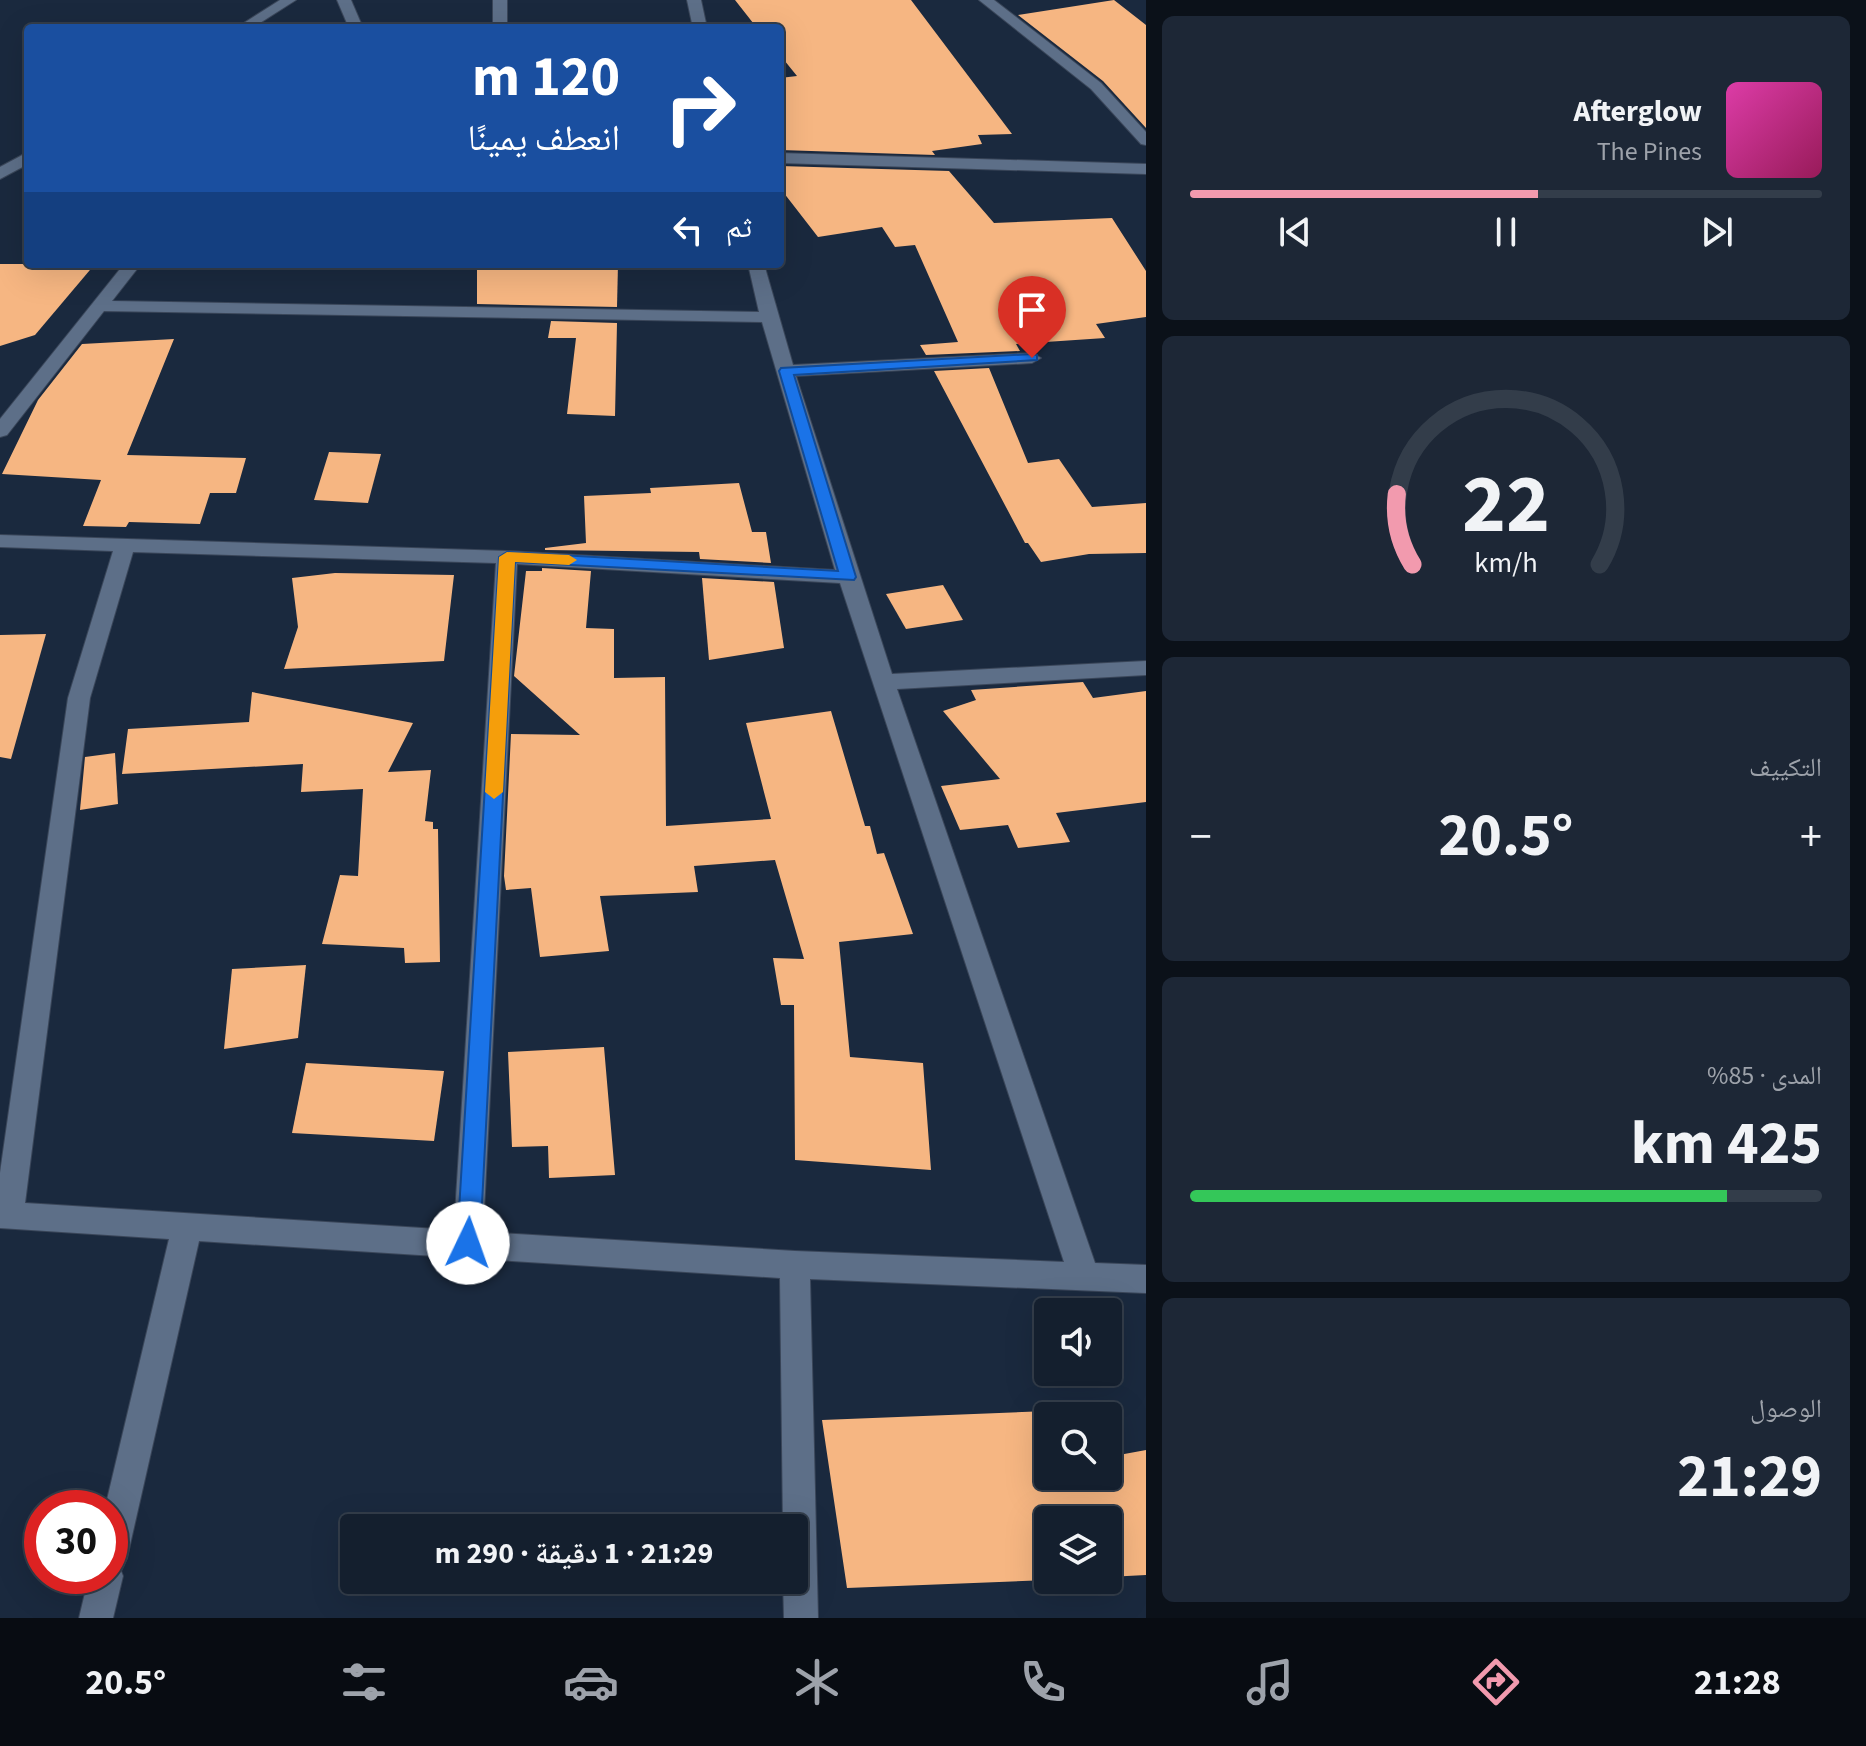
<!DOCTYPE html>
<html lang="ar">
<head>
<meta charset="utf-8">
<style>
	:root { --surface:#141f2e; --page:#1d2736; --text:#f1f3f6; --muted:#9da2aa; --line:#333d4a; --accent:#f29aae }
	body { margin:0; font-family:"Source Sans 3","Noto Naskh Arabic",sans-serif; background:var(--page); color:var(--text); direction:rtl; height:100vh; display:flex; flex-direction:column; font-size:30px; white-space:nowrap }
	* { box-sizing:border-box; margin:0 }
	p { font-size:26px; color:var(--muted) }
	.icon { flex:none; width:44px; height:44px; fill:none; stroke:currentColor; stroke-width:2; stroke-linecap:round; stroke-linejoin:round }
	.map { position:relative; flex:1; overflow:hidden; direction:ltr }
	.details { display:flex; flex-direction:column; gap:16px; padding:16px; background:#0b1119; width:720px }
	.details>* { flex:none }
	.guide { position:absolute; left:24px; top:24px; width:760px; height:244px; border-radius:8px; box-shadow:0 8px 32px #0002,0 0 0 2px var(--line); direction:rtl; background:#1a4fa0; color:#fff; overflow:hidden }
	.tools { position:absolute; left:1034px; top:1298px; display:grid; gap:16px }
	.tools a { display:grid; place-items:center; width:88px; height:88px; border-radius:8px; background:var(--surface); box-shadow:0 8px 32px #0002,0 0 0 2px var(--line); font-size:40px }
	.speed { position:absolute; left:24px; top:1490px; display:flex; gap:16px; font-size:40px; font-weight:700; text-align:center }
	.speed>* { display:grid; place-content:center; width:104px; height:104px; border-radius:50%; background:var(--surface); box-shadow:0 8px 32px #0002,0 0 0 2px var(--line); line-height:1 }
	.speed .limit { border:12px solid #d22; background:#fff; color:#111 }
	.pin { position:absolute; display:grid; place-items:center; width:68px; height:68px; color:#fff; margin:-82px -34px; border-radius:50% 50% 50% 0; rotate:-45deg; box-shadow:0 0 8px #0007 }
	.pin .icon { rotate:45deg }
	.me { position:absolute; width:88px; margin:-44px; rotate:3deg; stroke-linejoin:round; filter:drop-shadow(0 0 6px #0008) }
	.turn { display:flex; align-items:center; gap:28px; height:168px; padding:0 32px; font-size:36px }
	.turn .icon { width:104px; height:104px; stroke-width:2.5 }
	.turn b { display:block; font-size:56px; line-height:68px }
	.then { display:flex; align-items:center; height:76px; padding:0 32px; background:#0003; gap:16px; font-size:30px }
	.big { font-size:60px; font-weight:700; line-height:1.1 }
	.details .tile { flex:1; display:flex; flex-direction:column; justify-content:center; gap:12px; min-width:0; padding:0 28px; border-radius:12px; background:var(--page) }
	.details .dial { align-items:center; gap:0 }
	.dial svg { height:208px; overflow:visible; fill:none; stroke:var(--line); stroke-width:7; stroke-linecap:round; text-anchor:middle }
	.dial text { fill:var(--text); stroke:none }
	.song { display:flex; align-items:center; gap:24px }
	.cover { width:96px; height:96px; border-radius:12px; background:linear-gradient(135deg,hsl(320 70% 55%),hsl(330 70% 35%)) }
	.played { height:8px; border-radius:4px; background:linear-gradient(90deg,var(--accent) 55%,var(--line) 55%) }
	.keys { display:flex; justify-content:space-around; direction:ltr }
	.heat { display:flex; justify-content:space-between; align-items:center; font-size:44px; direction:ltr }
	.charge { height:12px; border-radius:6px; background:linear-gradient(90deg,#34c759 85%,var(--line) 0) }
	.trip { position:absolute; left:340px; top:1514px; width:468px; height:80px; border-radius:8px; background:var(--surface); box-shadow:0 8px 32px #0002,0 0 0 2px var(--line); font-weight:700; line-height:80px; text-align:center; direction:rtl }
	.tabs { display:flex; height:128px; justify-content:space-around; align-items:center; background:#080c12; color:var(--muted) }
	.tabs .icon { width:56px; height:56px }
	.tabs .active { color:var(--accent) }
	.tabs b { font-size:36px; color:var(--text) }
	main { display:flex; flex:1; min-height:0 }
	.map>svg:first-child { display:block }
	.building { fill:#f6b682 }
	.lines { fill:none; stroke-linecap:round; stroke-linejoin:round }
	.minor-casing { stroke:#3a4659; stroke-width:2 }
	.minor { fill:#5d6f88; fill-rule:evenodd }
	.route { fill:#1a73e8; stroke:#114b97; stroke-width:2 }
	.slow { fill:#f59e0b }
</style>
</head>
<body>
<main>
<section class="details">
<div class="tile">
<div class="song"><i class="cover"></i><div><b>Afterglow</b><p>The Pines</p></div></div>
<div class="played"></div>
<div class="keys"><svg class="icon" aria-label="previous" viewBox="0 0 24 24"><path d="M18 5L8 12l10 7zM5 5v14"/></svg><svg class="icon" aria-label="pause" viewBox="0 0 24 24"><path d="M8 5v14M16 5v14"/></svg><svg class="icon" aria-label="next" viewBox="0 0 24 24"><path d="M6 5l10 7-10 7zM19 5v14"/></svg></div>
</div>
<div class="tile dial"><svg viewBox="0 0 100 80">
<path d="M14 69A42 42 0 1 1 86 69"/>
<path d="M14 69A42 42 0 0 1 8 42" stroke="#f29aae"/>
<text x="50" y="56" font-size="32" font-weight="700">22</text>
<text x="50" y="72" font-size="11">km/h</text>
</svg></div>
<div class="tile"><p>التكييف</p>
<div class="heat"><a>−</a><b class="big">20.5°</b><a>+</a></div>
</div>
<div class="tile"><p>المدى · 85%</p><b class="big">425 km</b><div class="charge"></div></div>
<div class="tile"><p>الوصول</p><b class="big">21:29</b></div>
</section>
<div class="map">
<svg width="1146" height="1618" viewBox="0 0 1146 1618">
	<rect width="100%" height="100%" fill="#1a293e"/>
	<g class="building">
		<polygon points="735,0 911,0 1012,134 978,135 982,144 932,151 935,155 780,150 780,78 797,76 780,55 780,28 757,28"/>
		<polygon points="1114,0 1146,25 1146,128 1103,81 1018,15"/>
		<polygon points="780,166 949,171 994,223 1112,218 1146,271 1146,317 1096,324 1105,338 1016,344 1020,351 926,355 920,345 958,342 915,245 895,247 882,227 818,237 780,188"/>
		<polygon points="0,264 95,264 35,335 0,346"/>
		<polygon points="477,264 618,264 617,307 477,304"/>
		<polygon points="551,321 617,323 615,416 567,414 576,338 548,338"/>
		<polygon points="174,339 127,455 246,458 236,493 210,493 200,524 129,522 126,527 83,526 101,480 2,474 38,400 82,344"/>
		<polygon points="989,368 1028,463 1059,459 1092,507 1146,503 1146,553 1089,554 1041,562 1028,543 1025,543 934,371"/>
		<polygon points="329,452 381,454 368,503 314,500"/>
		<polygon points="739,483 752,532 766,532 771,563 700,559 699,552 545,550 545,548 586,543 584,496 651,493 650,488"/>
		<polygon points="542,568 591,571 586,628 614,629 614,678 665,677 666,826 771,819 746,723 831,711 865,826 870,826 877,854 884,853 913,934 839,942 850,1057 923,1063 931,1170 795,1160 794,1005 781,1005 773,958 804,959 775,860 694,866 698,892 600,896 609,951 540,957 531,888 506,890 504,876 511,734 580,735 514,676 526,571 542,571"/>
		<polygon points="335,573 454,575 444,661 284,669 298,627 292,578"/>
		<polygon points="702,578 774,582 784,648 709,660"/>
		<polygon points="943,585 963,620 906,629 886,594"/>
		<polygon points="46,634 11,759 0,757 0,635"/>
		<polygon points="1083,682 1093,698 1146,691 1146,802 1056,813 1070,842 1018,848 1008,825 960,830 941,786 1000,779 943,711 976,700 971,690"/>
		<polygon points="252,692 413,723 388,772 431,770 425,821 433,822 433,829 438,829 440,962 405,963 404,948 322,944 340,875 358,876 363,789 301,792 303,764 122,774 128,729 249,722"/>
		<polygon points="115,753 118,804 80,810 85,757"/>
		<polygon points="306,965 298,1038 224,1049 232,969"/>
		<polygon points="604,1047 615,1175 549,1178 548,1146 512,1147 508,1052"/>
		<polygon points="306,1063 444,1071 434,1141 292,1133"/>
		<polygon points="1072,1410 1073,1416 1048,1416 1048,1476 1108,1476 1108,1457 1146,1450 1146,1575 1108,1577 1108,1520 1048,1520 1048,1580 847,1588 822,1420"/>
	</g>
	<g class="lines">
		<defs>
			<g id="minor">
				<polygon points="280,0 296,0 252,28 236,28"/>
				<polygon points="337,0 351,0 363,28 349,28"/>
				<rect x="493" y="0" width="14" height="28"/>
				<polygon points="687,0 701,0 707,28 693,28"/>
				<polygon points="979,0 994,0 1101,83 1146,132 1146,145 1141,144 1091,89"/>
				<polygon points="28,152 28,164 0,179 0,167"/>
				<polygon points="780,153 1146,164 1146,174 780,163"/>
				<path d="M124,264H141L112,301L759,312L748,264H764L793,365L1032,353L1041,358L1032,363L796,376L892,674L1146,661V675L897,689L1095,1263L1146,1265V1293L810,1279L818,1618H784L783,1580H794V1528H783L780,1278L199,1241L127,1558L121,1571L123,1576L113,1618H79L89,1576H110V1508H105L169,1239L0,1228V1173L68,698L113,551L0,547V535L507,551L835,570L762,322L104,311L7,435L0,437V419ZM133,552L496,563L454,1230L25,1203L90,698ZM517,564L840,583L1064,1262L795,1251L483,1232Z"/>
			</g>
		</defs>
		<use href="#minor" class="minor-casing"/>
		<use href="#minor" class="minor"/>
	</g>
	<polygon class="route" points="1032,354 1037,355 1037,360 794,375 856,577 854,580 515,562 480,1243 476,1250 468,1253 460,1250 457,1243 499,557 507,552 838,571 779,371 781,368"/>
	<polygon class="slow" points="507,552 569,555 577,560 569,565 515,562 503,792 494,799 485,792 499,557"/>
</svg>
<div class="tools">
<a><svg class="icon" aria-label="sound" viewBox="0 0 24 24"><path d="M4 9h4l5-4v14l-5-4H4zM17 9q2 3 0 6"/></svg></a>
<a><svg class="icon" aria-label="search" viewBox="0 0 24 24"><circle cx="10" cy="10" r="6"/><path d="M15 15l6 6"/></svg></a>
<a><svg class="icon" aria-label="layers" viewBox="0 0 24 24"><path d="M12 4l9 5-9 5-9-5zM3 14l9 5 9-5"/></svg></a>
</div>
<div class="speed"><div class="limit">30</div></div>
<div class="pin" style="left:1032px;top:358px;background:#d93025"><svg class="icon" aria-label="arrive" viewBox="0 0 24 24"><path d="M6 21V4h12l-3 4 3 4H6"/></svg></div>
<svg class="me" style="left:468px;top:1243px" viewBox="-20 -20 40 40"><circle r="19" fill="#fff"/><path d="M0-13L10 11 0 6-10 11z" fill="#1a73e8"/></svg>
<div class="trip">21:29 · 1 دقيقة · 290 m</div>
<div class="guide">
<div class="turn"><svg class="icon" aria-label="right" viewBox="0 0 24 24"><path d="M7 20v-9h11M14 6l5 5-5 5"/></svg><div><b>120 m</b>انعطف يمينًا</div></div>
<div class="then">ثم<svg class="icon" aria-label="left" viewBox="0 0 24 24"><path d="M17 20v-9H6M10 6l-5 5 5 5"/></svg></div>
</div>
</div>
</main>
<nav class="tabs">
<b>21:28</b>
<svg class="icon active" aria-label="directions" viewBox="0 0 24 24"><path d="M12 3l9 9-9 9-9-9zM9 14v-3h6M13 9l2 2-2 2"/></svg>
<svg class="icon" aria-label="music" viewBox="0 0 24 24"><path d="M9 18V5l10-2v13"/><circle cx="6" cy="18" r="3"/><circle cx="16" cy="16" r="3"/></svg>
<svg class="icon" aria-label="phone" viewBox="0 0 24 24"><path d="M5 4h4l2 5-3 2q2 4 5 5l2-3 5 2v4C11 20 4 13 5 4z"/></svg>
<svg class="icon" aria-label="climate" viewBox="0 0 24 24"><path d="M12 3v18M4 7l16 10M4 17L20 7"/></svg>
<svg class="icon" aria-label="car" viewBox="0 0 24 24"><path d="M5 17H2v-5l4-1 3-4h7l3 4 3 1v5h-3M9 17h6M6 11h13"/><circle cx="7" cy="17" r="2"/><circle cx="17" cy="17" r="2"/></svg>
<svg class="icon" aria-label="filters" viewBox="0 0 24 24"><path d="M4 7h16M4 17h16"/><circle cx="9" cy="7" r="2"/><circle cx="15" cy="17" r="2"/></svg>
<b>20.5°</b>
</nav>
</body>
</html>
